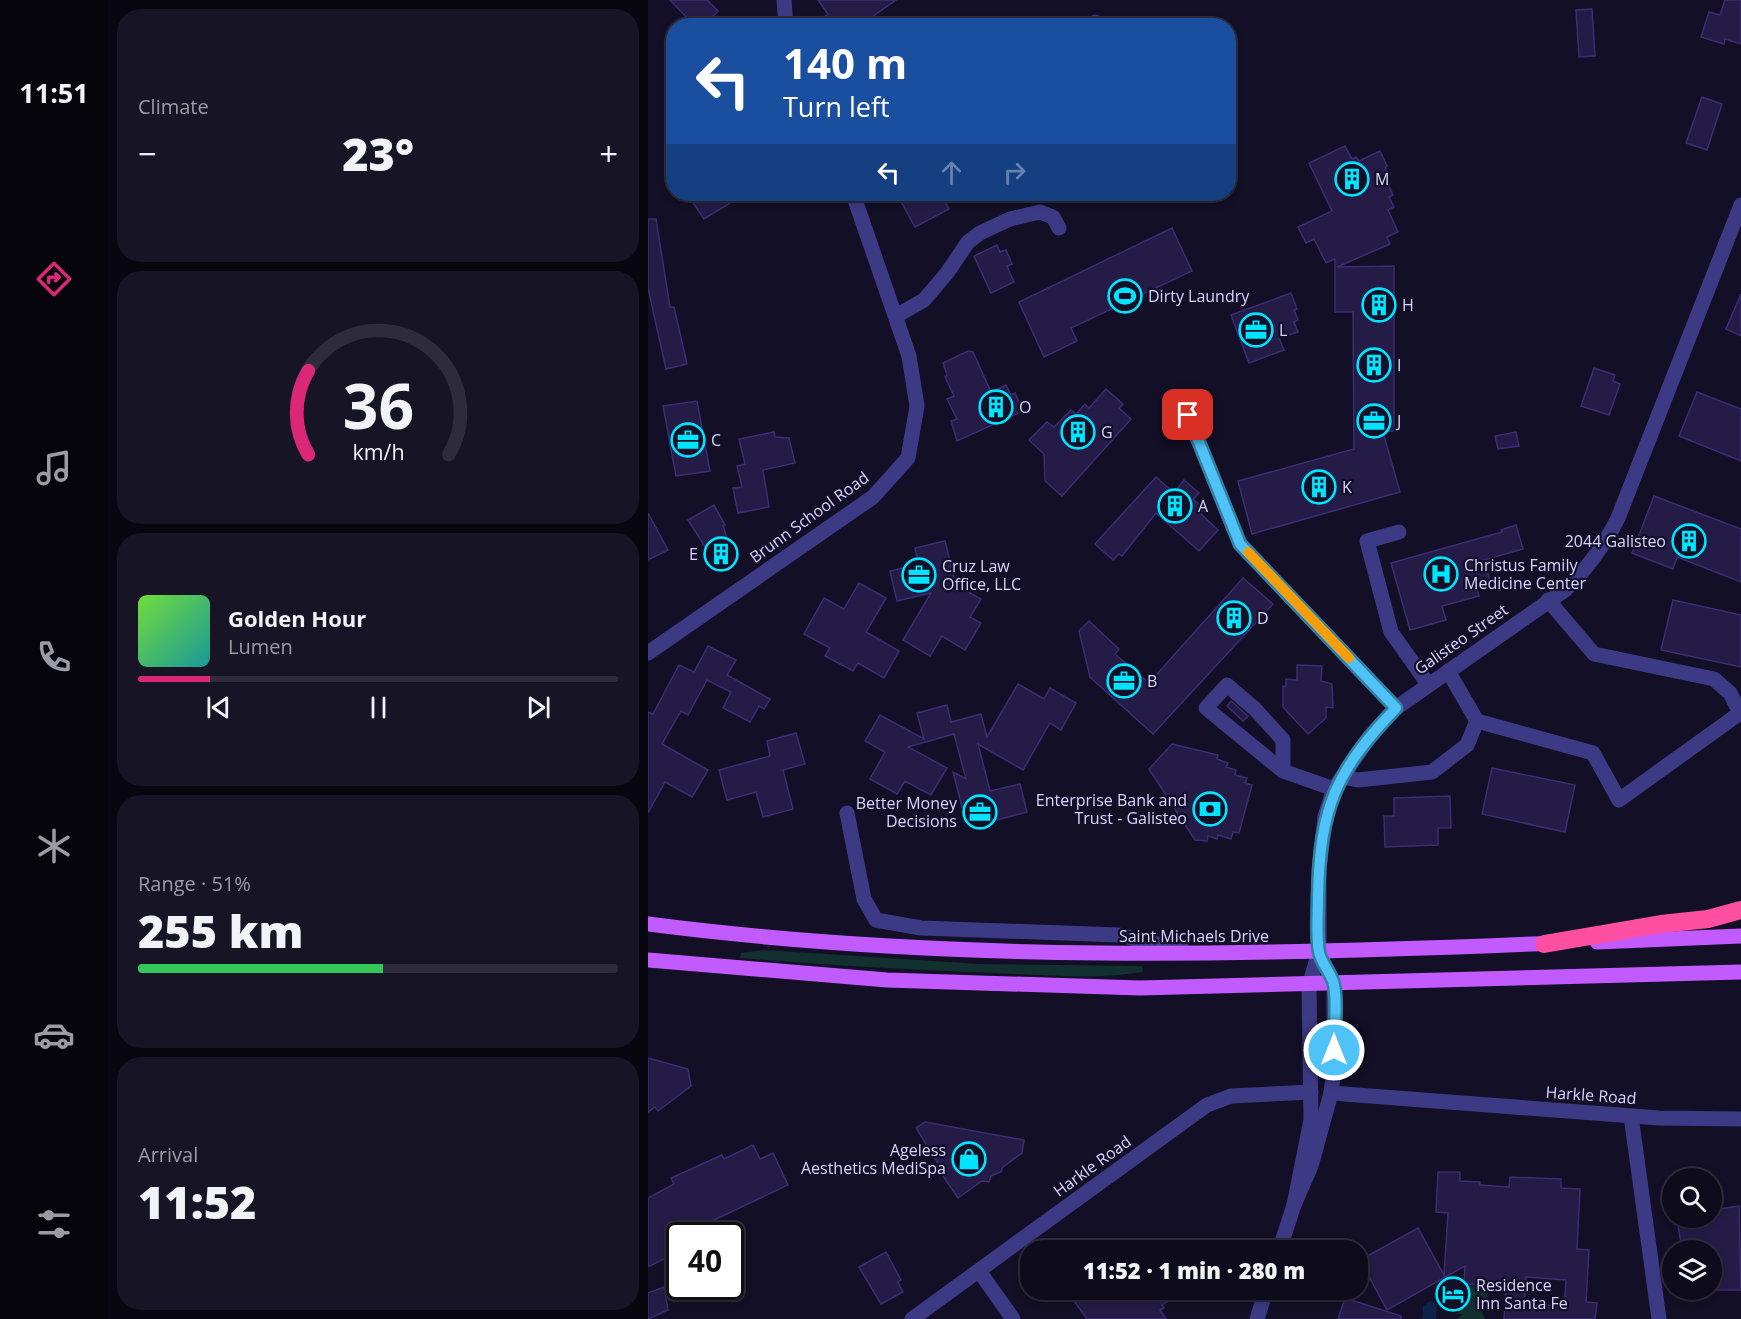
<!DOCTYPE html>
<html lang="en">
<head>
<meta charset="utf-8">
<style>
	:root { --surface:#0e0b1c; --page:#171425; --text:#f1f3f6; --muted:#9b9ba3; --line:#2e2b3b; --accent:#db2777 }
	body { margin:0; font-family:"Open Sans",sans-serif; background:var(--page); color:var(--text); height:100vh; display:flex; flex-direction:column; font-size:22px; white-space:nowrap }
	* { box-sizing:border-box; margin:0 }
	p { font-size:20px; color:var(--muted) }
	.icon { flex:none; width:33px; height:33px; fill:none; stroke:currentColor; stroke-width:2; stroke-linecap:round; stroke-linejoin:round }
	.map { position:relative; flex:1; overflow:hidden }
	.sheet { display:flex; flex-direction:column; gap:9px; padding:9px; background:#08060f; width:540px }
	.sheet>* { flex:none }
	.hud { position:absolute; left:18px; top:18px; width:570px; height:183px; border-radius:24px; box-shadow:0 3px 9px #0003,0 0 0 2px var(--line); background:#1a4fa0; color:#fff; overflow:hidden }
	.tools { position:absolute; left:1014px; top:1168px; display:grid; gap:12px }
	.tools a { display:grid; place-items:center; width:60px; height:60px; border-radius:50%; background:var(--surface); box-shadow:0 3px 9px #0003,0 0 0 2px var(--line); font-size:30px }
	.speed { position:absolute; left:18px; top:1222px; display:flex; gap:12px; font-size:30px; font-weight:700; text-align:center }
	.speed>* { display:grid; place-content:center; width:78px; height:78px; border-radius:50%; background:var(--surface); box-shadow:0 3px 9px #0003,0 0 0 2px var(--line); line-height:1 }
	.speed .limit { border:3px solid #111; border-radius:9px; background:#fff; color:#111 }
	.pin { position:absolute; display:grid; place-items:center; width:51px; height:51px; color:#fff; margin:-26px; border-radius:12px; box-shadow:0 3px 9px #0006 }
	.me { position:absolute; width:66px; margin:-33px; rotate:0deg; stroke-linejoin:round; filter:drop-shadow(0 0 4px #0008) }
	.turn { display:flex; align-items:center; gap:21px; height:126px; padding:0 18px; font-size:27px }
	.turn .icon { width:78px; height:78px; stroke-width:2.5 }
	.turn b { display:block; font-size:42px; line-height:51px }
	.lanes { display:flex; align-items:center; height:57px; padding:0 18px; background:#0003; justify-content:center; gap:30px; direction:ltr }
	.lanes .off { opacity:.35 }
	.big { font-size:45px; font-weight:800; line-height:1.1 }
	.sheet .tile { flex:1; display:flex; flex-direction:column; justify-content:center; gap:9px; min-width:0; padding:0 21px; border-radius:24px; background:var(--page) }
	.sheet .dial { align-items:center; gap:0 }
	.dial svg { height:156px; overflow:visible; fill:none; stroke:var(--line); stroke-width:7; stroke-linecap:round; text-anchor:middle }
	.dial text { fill:var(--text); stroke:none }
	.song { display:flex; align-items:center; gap:18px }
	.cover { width:72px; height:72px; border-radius:9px; background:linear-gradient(135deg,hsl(100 70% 55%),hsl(180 70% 35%)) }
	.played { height:6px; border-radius:3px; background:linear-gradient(90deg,var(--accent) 15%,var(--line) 15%) }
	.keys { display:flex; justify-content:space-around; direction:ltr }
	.heat { display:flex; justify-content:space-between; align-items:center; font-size:33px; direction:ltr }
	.charge { height:9px; border-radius:4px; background:linear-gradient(90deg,#34c759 51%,var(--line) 0) }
	.trip { position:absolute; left:372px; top:1240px; width:348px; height:60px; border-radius:24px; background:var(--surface); box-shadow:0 3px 9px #0003,0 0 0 2px var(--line); font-weight:800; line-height:60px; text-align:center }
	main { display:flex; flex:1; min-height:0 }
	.tabs { display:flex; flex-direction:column; width:108px; justify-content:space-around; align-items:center; background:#06040b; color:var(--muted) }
	.tabs .icon { width:42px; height:42px }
	.tabs .selected { color:var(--accent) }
	.tabs b { font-size:27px; color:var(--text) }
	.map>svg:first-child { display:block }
	.green { fill:#12302f }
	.water { fill:#0c2248 }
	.building { fill:#241b47; stroke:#3b2d73; stroke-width:1.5; fill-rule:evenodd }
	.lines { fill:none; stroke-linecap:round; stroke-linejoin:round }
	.minor { stroke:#3d3a85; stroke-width:15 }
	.major { stroke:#c25bff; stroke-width:15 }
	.highway { stroke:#ff4fa3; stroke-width:18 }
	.route-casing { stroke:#337fa1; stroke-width:15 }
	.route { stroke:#4fc3f7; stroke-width:10 }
	.slow { stroke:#f59e0b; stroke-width:10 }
	.labels { text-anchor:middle; stroke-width:4.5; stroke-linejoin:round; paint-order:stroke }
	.poi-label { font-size:16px; fill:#d9d4ff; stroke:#130f26; text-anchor:start }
	.street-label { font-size:16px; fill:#d9d4ff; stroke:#130f26 }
</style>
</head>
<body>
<main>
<nav class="tabs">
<b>11:51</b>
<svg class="icon selected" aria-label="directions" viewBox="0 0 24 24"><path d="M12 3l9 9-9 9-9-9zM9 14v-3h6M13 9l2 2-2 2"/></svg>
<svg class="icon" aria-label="music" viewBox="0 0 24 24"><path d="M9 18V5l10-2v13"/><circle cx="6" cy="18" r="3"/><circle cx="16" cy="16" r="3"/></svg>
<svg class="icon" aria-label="phone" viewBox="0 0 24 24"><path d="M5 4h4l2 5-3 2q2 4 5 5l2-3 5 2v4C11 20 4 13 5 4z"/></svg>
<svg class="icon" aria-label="climate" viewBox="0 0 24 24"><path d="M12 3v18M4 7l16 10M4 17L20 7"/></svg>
<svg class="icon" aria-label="car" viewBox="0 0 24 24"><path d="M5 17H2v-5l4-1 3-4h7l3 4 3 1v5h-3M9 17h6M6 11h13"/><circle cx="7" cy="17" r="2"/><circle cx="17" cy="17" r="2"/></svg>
<svg class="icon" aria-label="filters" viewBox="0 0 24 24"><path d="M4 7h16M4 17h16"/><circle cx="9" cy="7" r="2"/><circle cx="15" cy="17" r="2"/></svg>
</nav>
<section class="sheet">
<div class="tile"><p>Climate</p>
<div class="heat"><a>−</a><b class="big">23°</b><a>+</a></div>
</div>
<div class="tile dial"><svg viewBox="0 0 100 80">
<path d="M14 69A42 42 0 1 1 86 69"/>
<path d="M14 69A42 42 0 0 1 14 26" stroke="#db2777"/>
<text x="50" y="56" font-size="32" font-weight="700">36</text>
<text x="50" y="72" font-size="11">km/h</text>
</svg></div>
<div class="tile">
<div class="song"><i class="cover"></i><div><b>Golden Hour</b><p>Lumen</p></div></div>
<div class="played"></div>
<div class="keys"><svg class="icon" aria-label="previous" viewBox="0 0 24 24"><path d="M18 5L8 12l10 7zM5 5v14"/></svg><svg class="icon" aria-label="pause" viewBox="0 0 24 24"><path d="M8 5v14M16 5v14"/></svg><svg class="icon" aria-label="next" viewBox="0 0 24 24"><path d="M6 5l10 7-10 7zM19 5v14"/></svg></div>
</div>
<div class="tile"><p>Range · 51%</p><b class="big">255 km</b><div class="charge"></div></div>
<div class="tile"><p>Arrival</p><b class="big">11:52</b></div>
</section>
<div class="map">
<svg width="1093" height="1319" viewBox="0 0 1093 1319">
	<rect width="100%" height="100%" fill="#130f26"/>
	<g class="green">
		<path d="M116,950L332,964L494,966L495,972C445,980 394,975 344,973C260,970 176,965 92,958L93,953Z"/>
		<polygon points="811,1286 841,1287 837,1311 834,1311 837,1319 809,1319 815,1314 810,1314"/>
	</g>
	<polygon class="water" points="782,1301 789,1304 788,1319 774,1319 775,1306"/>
	<g class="building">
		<polygon points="22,0 59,0 70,11 56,26 47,26"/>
		<polygon points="170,0 248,0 211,26 163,26 180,14"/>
		<polygon points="1077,0 1093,0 1093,44 1077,39 1076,44 1053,37 1061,12 1072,15"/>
		<polygon points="944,9 947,56 931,57 928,10"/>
		<polygon points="1054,97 1074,104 1059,150 1038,143"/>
		<polygon points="697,146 704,159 708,157 711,161 732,151 739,166 737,168 740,174 738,175 742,183 740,184 745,195 741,197 746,207 740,210 750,232 739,237 742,244 689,267 746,266 746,431 735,432 752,492 604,534 590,481 706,449 705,312 687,312 687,259 678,263 666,239 658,243 650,227 684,211 661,163"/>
		<polygon points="39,194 97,194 56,219"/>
		<polygon points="249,194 293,194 301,209 267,227"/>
		<polygon points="0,219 8,219 22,307 26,307 39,364 18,369 0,288"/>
		<polygon points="524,228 544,271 423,328 429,341 396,357 371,302"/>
		<polygon points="349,245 352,252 358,250 364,264 359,266 366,282 343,293 326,256"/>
		<polygon points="643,293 649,309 646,310 650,320 646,322 650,332 631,338 636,350 601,363 583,315"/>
		<polygon points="1093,294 1093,336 1078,329"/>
		<polygon points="320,351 325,352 343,392 358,385 363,395 367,393 375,411 309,441 303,421 309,419 299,399 306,396 297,377 299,375 295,363"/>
		<polygon points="946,368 967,375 965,381 972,384 961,415 933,406"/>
		<polygon points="458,389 475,404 471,408 483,419 414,496 397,481 396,454 381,440 399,422 406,427 423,410 428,414 437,404 441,408"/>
		<polygon points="1049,392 1093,409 1093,461 1031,436"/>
		<polygon points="49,401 62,471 28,476 15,406"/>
		<polygon points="126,432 127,437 141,438 147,463 115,470 121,507 90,513 85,488 94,487 89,466 97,464 91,439"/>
		<polygon points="868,432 871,446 850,449 847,436"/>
		<polygon points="508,477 526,493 536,480 551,493 545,499 556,509 552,513 570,530 551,551 508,513 474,556 471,554 465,560 447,544"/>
		<polygon points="1006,496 1093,529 1093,582 1029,557 1025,569 984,553"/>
		<polygon points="66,505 77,525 75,526 86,560 71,569 40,520"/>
		<polygon points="0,513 20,550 0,560"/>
		<polygon points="868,525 875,549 836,560 843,585 829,589 831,596 794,606 798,620 762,630 743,563 854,532 853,530"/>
		<polygon points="297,541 308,585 333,599 322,617 333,623 317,650 294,636 282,656 255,640 283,593 249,601 242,571 271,564 267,548"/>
		<polygon points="595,578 625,604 505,734 442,677 431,631 441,621 471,649 467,654 501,683"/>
		<polygon points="211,583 238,598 218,632 251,651 236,678 210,663 205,671 177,656 182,648 156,634 176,598 196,609"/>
		<polygon points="1025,600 1093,615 1093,667 1013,650"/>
		<polygon points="60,646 88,660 79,675 122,699 116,709 111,706 102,722 75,708 83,692 59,680 40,715 33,711 14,744 60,770 44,797 17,782 0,813 0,712 5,714 31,665 46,672"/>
		<polygon points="649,665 674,666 673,681 684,684 685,708 678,707 678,718 660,734 635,707 635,686 638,687 638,679 649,680"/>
		<polygon points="370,684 396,699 402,688 428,703 413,730 402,723 375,770 330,744 342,791 372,784 379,812 349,820 344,800 314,807 305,772 318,779 306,734 260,747 299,768 283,795 257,781 249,794 222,779 237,752 217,741 232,715 276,739 269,713 299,705 303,722 333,714 339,737"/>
		<polygon points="583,701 600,716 595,721 579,706"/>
		<polygon points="148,733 157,764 135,770 145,809 115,817 108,792 79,800 71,770 122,756 119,741"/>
		<polygon points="524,744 570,755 569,759 580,763 578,767 588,770 587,775 599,778 597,783 604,785 591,833 585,832 583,839 570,835 569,839 560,836 559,841 547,840 501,769"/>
		<polygon points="844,768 927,785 917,832 834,814"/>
		<polygon points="802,796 803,828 790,828 790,845 737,847 736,816 746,816 746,798"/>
		<polygon points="0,1058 40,1069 43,1086 10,1111 7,1107 0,1112"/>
		<polygon points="277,1122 376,1140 374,1153 355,1167 353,1172 343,1176 341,1182 334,1181 310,1198 291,1170 293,1168 268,1128"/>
		<polygon points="105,1145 112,1159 125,1153 140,1185 32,1236 32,1251 0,1267 0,1198 26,1184 23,1178 74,1155 76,1159"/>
		<path d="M790,1172H812V1181L832,1182V1185L861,1187L862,1177L913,1179V1188L932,1189L929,1249L941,1250L938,1302L949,1303L947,1319H856L858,1286L816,1284L817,1266L739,1310L712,1260L770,1228L796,1275L800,1213L788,1212ZM878,1277L918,1280L916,1306L876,1304Z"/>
		<polygon points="1091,1206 1093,1290 1064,1290 1064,1251 1034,1251 1029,1218 1064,1218 1064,1210"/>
		<polygon points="238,1252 253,1280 250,1282 255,1292 233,1304 211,1267"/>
		<polygon points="16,1287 20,1310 0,1319 0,1293"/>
		<polygon points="418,1290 518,1290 523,1299 514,1305 516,1308 512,1310 518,1319 439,1319"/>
		<polygon points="697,1298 753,1316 753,1319 690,1319"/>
	</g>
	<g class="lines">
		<g class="minor">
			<polyline points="136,0 138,26"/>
			<polyline points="445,26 447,22"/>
			<polyline points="248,316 276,300 299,273 320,242 332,233 362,219 392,212 405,217 411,228"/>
			<polyline points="540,415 592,544 748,708"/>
			<polyline points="751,532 719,541 743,632 780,684"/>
			<polyline points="0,653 225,497 260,458 269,406 261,356 205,194"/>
			<polyline points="800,671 829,721 945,753 971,800 1092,713 1082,693 1066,679 946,654 900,600"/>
			<polyline points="635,771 635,740 607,709 579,685 558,708 635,771 686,789"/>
			<polyline points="694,777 710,780 784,772 819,745 829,721"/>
			<polyline points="199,813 216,899 228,920 273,928 471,935 535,950"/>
			<polyline points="683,1093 1011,1118 1093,1119"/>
			<polyline points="983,1116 1011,1319"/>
			<path d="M646,1205L663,1120L661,986L671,952V870L677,816L686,789L722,736L748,708L917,590C940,568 956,546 970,518L1093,205"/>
			<polyline points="631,1251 646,1205 663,1166 683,1093 686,1069 686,985 671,952"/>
			<polyline points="331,1271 365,1319"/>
			<polyline points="264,1319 559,1105 583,1096 663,1092"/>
			<polyline points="609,1319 618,1290"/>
		</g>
		<g class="major">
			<path d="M0,924C301,963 604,956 907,943"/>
			<polyline points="949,942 1093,936"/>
			<polyline points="0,960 239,980 492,988 1093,972"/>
		</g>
		<polyline class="highway" points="896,944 1013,924 1060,919 1093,910"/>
	</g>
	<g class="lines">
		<defs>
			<path id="route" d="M540,415L592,544L748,708C687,772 672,807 670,897C670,914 668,935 671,952C673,963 684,974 686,985C690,1005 686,1030 686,1050"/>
		</defs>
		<use href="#route" class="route-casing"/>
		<use href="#route" class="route"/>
		<polyline class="slow" points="600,552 701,658"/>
	</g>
	<defs>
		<symbol id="building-ring" viewBox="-11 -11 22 22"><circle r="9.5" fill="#130f26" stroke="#00e5ff" stroke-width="1.5"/><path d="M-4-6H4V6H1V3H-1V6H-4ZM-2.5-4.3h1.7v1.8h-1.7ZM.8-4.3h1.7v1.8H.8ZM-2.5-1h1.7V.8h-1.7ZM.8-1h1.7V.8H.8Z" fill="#00e5ff"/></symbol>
		<symbol id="stadium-ring" viewBox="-11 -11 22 22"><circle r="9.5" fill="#130f26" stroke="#00e5ff" stroke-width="1.5"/><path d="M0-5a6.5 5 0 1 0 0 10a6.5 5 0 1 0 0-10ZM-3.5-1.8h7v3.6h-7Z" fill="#00e5ff"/></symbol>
		<symbol id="office-ring" viewBox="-11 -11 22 22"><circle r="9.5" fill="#130f26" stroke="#00e5ff" stroke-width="1.5"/><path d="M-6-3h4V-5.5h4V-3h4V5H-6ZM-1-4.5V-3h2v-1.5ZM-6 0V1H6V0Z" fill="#00e5ff"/></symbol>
		<symbol id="hospital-ring" viewBox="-11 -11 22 22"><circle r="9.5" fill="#130f26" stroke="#00e5ff" stroke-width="1.5"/><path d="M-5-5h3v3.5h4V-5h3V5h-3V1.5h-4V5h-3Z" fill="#00e5ff"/></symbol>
		<symbol id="bank-ring" viewBox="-11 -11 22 22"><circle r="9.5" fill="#130f26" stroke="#00e5ff" stroke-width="1.5"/><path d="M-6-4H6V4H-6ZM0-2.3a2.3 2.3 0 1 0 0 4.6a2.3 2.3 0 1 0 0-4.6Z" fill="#00e5ff"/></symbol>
		<symbol id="shop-ring" viewBox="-11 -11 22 22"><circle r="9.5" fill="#130f26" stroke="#00e5ff" stroke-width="1.5"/><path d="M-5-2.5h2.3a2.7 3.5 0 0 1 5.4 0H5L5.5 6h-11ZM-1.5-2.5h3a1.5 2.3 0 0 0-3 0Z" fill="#00e5ff"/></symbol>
		<symbol id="hotel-ring" viewBox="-11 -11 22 22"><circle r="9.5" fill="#130f26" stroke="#00e5ff" stroke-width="1.5"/><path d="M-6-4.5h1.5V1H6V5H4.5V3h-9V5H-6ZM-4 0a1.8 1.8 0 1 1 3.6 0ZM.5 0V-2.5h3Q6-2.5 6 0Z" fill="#00e5ff"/></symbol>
	</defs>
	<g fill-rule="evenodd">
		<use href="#building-ring" x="685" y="160" width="38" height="38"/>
		<use href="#stadium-ring" x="458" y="277" width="38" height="38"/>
		<use href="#building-ring" x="712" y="286" width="38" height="38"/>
		<use href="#office-ring" x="589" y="311" width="38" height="38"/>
		<use href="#building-ring" x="707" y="346" width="38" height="38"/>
		<use href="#building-ring" x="329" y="388" width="38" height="38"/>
		<use href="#office-ring" x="707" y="402" width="38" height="38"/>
		<use href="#building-ring" x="411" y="413" width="38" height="38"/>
		<use href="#office-ring" x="21" y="421" width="38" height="38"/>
		<use href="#building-ring" x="652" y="468" width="38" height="38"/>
		<use href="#building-ring" x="508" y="487" width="38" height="38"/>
		<use href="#building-ring" x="1022" y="522" width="38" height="38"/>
		<use href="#building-ring" x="54" y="535" width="38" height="38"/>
		<use href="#hospital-ring" x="774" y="555" width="38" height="38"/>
		<use href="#office-ring" x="252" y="556" width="38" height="38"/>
		<use href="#building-ring" x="567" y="599" width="38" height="38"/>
		<use href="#office-ring" x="457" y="662" width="38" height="38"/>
		<use href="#bank-ring" x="543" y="790" width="38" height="38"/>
		<use href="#office-ring" x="313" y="793" width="38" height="38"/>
		<use href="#shop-ring" x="302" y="1140" width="38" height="38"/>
		<use href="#hotel-ring" x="786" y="1275" width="38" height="38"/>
	</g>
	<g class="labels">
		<g class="poi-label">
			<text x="727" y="185">M</text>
			<text x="500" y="302">Dirty Laundry</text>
			<text x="754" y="311">H</text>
			<text x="631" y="336">L</text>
			<text x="749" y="371">I</text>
			<text x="371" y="413">O</text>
			<text x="749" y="427">J</text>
			<text x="453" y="438">G</text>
			<text x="63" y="446">C</text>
			<text x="694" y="493">K</text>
			<text x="550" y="512">A</text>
			<text x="1018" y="547" text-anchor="end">2044 Galisteo</text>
			<text x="50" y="560" text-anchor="end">E</text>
			<text x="816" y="571">Christus Family<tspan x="816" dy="18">Medicine Center</tspan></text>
			<text x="294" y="572">Cruz Law<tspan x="294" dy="18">Office, LLC</tspan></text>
			<text x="609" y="624">D</text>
			<text x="499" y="687">B</text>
			<text x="539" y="806" text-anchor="end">Enterprise Bank and<tspan x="539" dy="18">Trust - Galisteo</tspan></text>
			<text x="309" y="809" text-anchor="end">Better Money<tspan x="309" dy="18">Decisions</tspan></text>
			<text x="298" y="1156" text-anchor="end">Ageless<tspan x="298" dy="18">Aesthetics MediSpa</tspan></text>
			<text x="828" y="1291">Residence<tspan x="828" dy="18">Inn Santa Fe</tspan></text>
		</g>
		<g class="street-label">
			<text transform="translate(161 517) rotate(-36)" y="6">Brunn School Road</text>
			<text transform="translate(813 639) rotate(-35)" y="6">Galisteo Street</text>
			<text x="546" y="942">Saint Michaels Drive</text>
			<text transform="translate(943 1095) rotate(4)" y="6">Harkle Road</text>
			<text transform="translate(444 1166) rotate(-36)" y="6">Harkle Road</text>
		</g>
	</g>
</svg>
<div class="tools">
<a><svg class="icon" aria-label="search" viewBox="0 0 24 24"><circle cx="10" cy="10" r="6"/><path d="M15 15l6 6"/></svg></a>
<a><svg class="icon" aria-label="layers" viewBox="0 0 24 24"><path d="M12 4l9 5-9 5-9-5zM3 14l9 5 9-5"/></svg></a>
</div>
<div class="speed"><div class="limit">40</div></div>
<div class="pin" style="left:540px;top:415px;background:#d93025"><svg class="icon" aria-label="arrive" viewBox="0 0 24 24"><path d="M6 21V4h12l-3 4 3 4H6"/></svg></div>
<svg class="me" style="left:686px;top:1050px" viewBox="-20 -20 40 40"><circle r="17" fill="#4fc3f7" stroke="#fff" stroke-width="3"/><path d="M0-11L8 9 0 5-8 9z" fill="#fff"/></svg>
<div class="trip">11:52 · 1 min · 280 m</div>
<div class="hud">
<div class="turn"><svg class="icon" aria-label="left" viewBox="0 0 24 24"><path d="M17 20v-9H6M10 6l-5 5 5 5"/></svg><div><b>140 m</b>Turn left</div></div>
<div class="lanes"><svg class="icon" aria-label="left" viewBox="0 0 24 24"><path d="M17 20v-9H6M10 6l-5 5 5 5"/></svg><svg class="icon off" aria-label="ahead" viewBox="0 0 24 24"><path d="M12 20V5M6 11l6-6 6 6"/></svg><svg class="icon off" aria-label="right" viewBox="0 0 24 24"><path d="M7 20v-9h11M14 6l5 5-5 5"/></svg></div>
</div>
</div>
</main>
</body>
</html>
